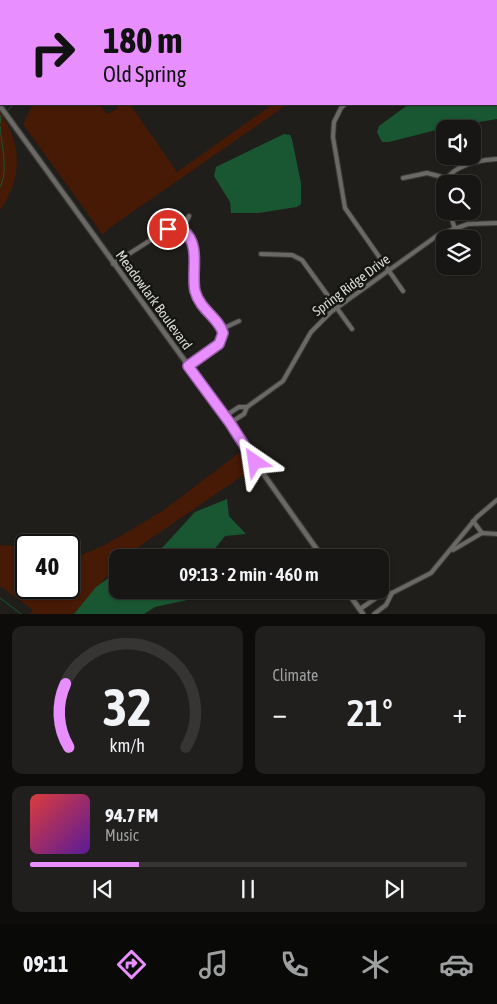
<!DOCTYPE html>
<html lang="en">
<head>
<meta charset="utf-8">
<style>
	:root { --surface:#171614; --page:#201f1d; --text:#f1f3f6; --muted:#9e9fa0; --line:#363534; --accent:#e88eff }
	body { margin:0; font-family:"Asap Condensed",sans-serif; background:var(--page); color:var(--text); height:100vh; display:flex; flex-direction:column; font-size:19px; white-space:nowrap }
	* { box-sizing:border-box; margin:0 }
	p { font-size:16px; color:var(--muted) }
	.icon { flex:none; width:28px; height:28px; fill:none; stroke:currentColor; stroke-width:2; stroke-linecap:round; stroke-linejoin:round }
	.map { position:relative; height:614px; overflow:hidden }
	.details { display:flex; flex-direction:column; gap:12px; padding:12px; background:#0d0c0b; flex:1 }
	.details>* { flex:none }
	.hud { position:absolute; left:0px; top:0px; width:498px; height:105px; box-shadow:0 1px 4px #0004,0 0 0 1px var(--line); background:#e88eff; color:#111; overflow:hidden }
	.fabs { position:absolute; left:436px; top:120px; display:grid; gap:10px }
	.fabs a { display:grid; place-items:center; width:45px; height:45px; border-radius:10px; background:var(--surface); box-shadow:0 1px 4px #0004,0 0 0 1px var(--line); font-size:25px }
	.speed { position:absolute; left:15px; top:534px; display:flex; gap:10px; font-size:25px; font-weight:700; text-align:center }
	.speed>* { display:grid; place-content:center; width:65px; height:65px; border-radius:50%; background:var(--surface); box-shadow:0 1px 4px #0004,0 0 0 1px var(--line); line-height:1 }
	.speed .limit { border:2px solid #111; border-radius:8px; background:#fff; color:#111 }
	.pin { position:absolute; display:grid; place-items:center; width:42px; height:42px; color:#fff; margin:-21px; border:2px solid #fff; border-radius:50%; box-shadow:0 1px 5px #0007 }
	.me { position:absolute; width:55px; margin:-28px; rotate:328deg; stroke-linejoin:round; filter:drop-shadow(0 0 4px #0008) }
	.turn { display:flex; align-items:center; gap:18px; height:105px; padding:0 20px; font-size:22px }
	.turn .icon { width:65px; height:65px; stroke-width:2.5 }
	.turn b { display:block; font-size:35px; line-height:42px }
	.big { font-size:38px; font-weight:600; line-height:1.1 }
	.details .widget { flex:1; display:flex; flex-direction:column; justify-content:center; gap:8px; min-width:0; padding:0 18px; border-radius:10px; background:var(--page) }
	.details .dial { align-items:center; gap:0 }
	.dial svg { height:130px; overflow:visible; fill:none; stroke:var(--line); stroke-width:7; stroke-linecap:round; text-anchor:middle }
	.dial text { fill:var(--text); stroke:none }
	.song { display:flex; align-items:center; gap:15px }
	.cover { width:60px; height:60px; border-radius:8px; background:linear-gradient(135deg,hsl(0 70% 55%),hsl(270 70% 35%)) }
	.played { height:5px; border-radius:2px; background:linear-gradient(90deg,var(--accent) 25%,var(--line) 25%) }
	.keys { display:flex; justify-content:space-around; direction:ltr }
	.heat { display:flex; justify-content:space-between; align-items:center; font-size:28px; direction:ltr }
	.details .tiles { flex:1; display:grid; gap:12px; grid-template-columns:1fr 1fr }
	.widget:last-child { grid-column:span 2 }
	.trip { position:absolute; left:109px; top:549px; width:280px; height:50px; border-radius:10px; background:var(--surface); box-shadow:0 1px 4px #0004,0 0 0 1px var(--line); font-weight:600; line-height:50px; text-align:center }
	.menu { display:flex; height:80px; justify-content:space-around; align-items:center; background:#090908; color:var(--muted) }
	.menu .icon { width:35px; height:35px }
	.menu .on { color:var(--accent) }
	.menu b { font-size:22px; color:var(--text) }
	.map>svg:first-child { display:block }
	.green { fill:#471a05 }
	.water { fill:#195732 }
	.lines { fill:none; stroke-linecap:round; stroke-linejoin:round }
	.stream { stroke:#195732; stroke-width:1 }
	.minor-casing { stroke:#3b3a37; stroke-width:6 }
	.tertiary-casing { stroke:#3b3a37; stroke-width:7 }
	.minor { stroke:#6a6965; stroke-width:4 }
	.tertiary { stroke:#6a6965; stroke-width:4.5 }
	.route-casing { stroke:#975ca6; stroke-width:12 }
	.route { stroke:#e88eff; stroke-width:9 }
	.labels { text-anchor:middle; stroke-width:5; stroke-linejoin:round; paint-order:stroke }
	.street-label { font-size:14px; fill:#d8d8d5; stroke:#151511 }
</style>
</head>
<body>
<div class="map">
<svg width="497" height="614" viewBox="0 0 497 614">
	<rect width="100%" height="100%" fill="#1f1e1a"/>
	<g class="green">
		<polygon points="33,104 99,104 107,114 118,108 116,104 130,104 177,172 273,104 288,104 108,229 103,235 23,124"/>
		<path d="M0,112C22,144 23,178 0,210Z"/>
		<polygon points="239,453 251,470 124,557 118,558 117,564 74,614 30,614 33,610 0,586 0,545 26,547 26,588 69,588 69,554 79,556 105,545 161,512"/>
	</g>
	<g class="water">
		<polygon points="497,57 497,119 444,128 389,142 382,142 377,132 379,126 409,104 496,104"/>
		<polygon points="284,134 290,135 292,139 301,183 301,204 297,207 258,213 231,213 230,202 214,176 216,167"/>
		<polygon points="227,499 229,516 246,534 225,536 213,551 212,557 140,557 163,547 195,512"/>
		<polygon points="117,572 118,590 203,590 192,599 155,607 144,614 74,614 96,587"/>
	</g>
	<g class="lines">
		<g class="stream">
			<polyline points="35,0 35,1"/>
			<polyline points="8,110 14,104"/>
			<polyline points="0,124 1,115"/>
			<path d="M0,126C1,143 9,171 0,187"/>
			<polyline points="0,598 21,614"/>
		</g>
		<defs>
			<g id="minor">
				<polyline points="496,4 497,3"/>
				<polyline points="345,104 341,108 334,122 333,137 345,208 403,291"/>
				<polyline points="403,178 427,173 446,178"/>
				<path d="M445,198C437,169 474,160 497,159"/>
				<polyline points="449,211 455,229"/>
				<polyline points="182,230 189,216"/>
				<polyline points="261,254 292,255 302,260 352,329"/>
				<path d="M113,264L168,229C206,224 188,280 199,302C205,314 220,321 223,333L219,344L188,366"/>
				<polyline points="222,329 239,321"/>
				<polyline points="247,407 283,381 311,332 331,312 438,235 468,224 497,223"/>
				<polyline points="225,416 239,407 247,407 244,414 230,423"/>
				<polyline points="473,521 482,533"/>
				<polyline points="453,550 482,533 497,534"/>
				<polyline points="360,609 379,596 392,593 431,573 477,517 497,500"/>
				<polyline points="374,614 386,605 392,593"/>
			</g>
			<g id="tertiary">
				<polyline points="0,106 230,423 255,462 323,558"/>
				<polyline points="346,590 363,614"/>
			</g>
		</defs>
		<use href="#minor" class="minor-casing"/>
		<use href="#tertiary" class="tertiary-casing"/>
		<use href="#minor" class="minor"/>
		<use href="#tertiary" class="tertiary"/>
	</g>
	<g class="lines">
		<defs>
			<path id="route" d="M168,229L184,231C201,245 191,272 195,291C200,310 219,318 223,333L219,344L188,366L230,423L255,462"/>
		</defs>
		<use href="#route" class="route-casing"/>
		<use href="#route" class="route"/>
	</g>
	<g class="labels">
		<g class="street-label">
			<text transform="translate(351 285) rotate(-37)" y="5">Spring Ridge Drive</text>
			<text transform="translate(154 300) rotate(54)" y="5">Meadowlark Boulevard</text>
		</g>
	</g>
</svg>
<div class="fabs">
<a><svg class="icon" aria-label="sound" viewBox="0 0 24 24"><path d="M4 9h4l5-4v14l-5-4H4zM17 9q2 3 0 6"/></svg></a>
<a><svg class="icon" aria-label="search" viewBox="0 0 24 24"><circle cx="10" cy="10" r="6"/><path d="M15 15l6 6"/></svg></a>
<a><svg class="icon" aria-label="layers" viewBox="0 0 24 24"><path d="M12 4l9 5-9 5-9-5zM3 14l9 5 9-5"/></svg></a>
</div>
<div class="speed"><div class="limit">40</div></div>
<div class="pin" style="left:168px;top:229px;background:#d93025"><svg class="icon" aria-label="arrive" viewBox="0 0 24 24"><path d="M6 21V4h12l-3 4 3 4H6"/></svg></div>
<svg class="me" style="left:255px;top:462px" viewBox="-20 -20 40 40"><path d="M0-17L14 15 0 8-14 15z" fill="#e88eff" stroke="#fff" stroke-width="4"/></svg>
<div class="trip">09:13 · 2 min · 460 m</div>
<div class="hud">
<div class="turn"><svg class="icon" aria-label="right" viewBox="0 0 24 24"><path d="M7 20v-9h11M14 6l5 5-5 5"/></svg><div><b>180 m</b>Old Spring</div></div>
</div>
</div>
<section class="details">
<div class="tiles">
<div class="widget dial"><svg viewBox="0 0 100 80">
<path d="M14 69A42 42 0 1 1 86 69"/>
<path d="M14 69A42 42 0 0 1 12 30" stroke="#e88eff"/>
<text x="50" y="56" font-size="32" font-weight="700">32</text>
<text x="50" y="72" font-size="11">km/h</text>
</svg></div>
<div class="widget"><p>Climate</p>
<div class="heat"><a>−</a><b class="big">21°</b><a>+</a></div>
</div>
<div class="widget">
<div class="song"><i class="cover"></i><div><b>94.7 FM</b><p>Music</p></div></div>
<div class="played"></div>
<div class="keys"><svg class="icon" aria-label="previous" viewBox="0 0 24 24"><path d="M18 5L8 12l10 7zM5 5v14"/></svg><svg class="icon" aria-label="pause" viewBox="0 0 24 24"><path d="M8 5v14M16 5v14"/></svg><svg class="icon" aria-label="next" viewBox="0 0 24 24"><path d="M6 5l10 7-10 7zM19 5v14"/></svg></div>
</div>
</div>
</section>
<nav class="menu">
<b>09:11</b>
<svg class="icon on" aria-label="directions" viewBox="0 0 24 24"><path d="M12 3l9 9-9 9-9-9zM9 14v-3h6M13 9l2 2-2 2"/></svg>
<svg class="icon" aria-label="music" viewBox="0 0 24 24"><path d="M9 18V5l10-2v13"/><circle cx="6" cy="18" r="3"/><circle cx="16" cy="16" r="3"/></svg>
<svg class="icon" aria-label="phone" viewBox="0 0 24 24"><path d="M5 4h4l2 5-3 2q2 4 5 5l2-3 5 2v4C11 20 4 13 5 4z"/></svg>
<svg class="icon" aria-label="climate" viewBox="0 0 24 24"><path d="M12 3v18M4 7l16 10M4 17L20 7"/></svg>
<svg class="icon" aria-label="car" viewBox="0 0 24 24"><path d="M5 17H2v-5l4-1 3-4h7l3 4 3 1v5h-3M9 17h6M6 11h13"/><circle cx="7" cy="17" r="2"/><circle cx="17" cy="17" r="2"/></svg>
</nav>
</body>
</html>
